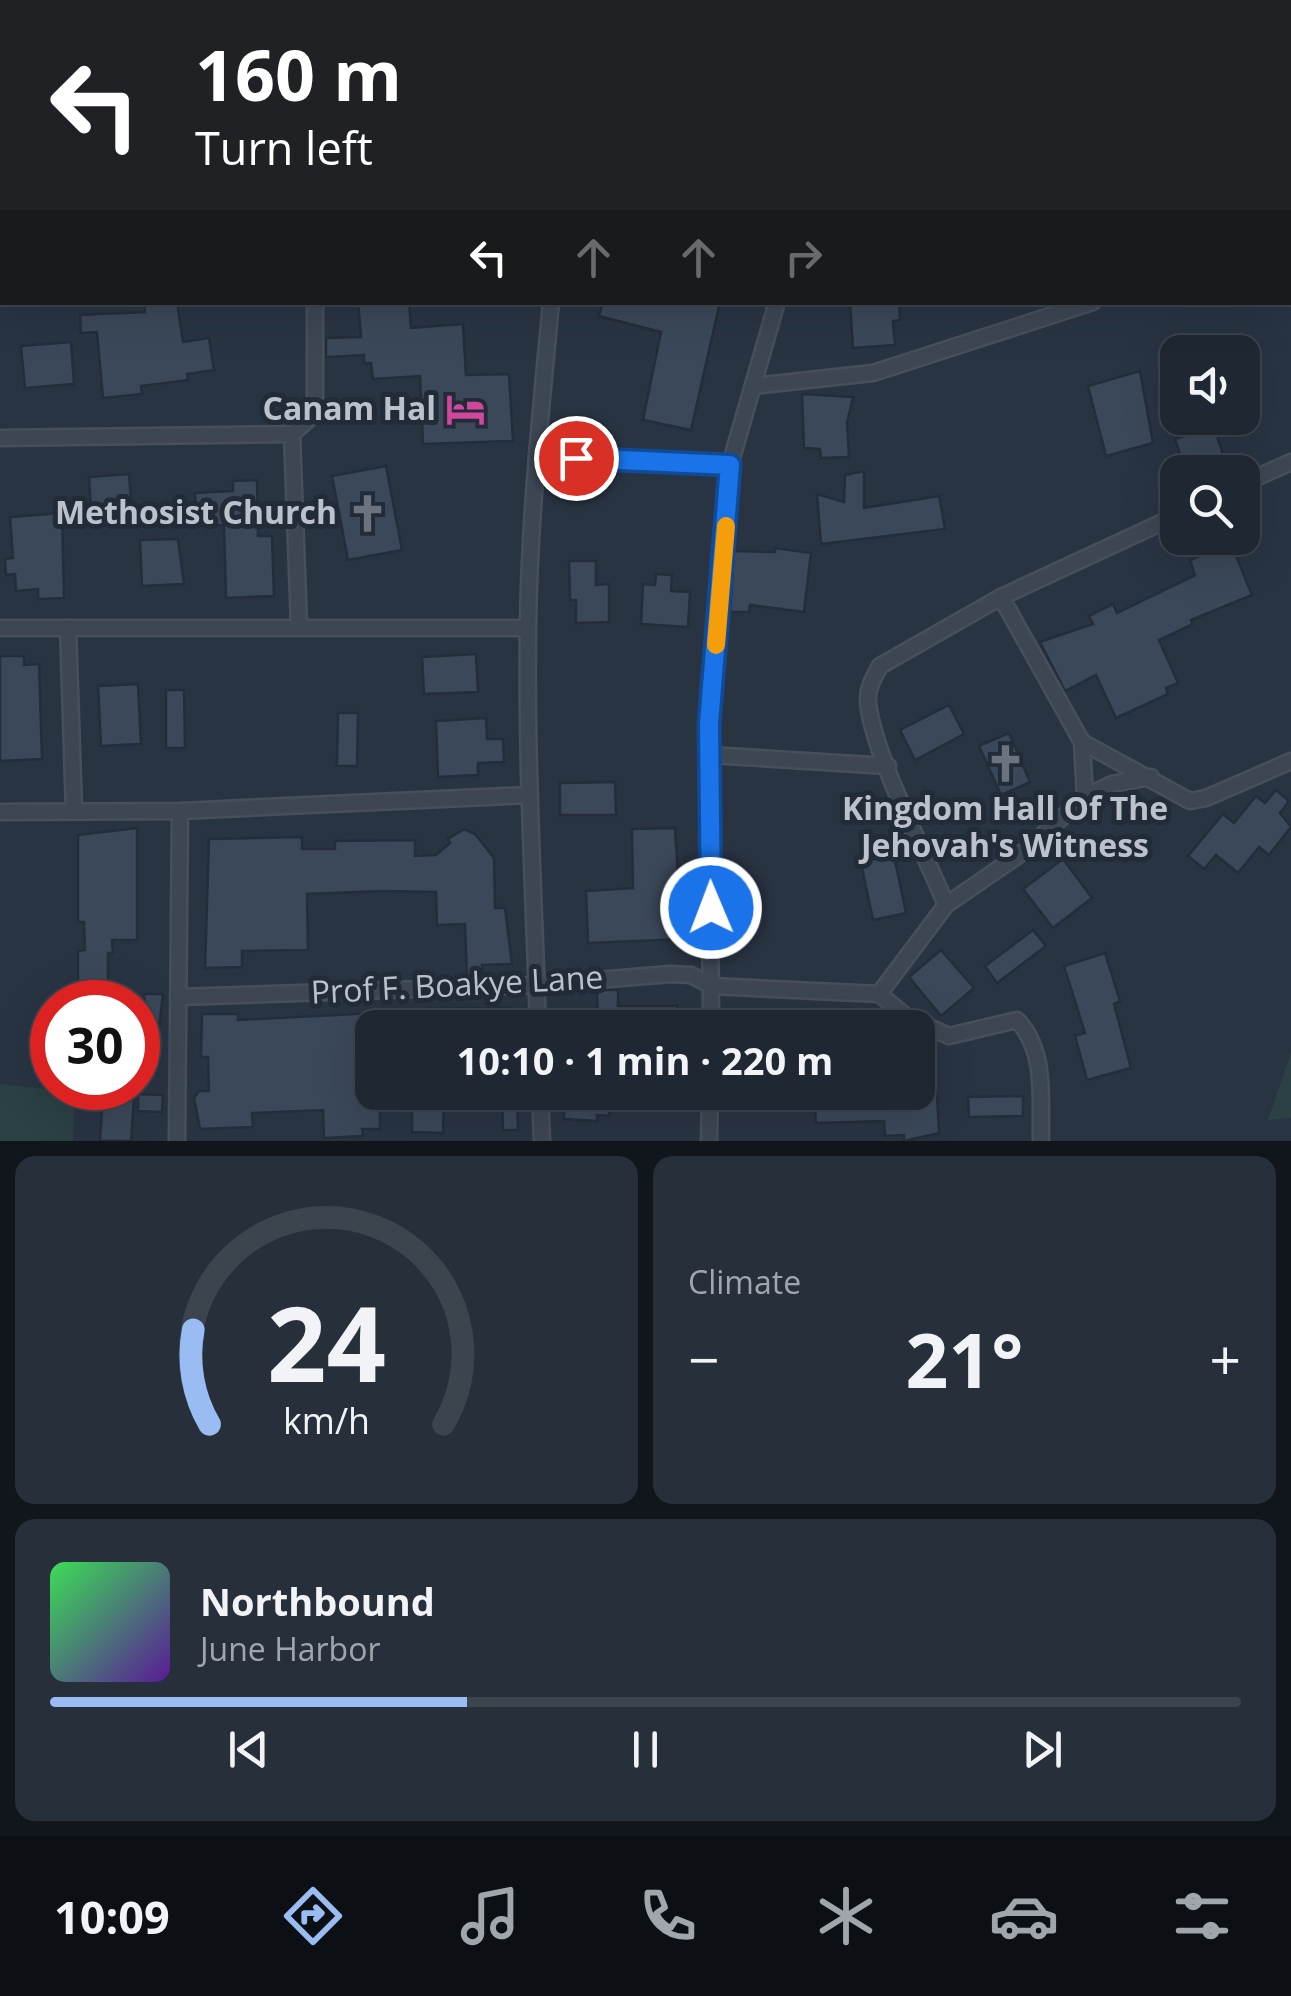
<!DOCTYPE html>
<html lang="en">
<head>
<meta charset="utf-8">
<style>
	:root { --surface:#1f2732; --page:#272f3a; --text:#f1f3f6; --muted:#a1a5ac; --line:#3c444d; --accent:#99bcf3 }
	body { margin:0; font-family:"Open Sans",sans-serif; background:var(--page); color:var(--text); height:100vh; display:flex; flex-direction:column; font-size:38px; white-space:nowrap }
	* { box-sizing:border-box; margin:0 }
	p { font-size:32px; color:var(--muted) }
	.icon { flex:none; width:55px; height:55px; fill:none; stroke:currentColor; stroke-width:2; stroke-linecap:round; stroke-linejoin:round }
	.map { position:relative; height:1141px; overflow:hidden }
	.drawer { display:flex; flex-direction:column; gap:15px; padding:15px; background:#11151c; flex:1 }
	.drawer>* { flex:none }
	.top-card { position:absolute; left:0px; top:0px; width:1292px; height:305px; box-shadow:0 10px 40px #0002,0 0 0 2px var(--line); background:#202124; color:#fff; overflow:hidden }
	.buttons { position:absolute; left:1160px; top:335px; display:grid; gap:20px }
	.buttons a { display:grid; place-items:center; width:100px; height:100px; border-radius:20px; background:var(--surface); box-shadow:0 10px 40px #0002,0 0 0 2px var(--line); font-size:50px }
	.speed { position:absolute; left:30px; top:980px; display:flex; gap:20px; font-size:50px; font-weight:700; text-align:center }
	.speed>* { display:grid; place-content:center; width:130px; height:130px; border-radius:50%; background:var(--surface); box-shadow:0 10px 40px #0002,0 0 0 2px var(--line); line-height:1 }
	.speed .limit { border:15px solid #d22; background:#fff; color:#111 }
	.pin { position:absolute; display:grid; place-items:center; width:85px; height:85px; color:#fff; margin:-42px; border:5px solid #fff; border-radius:50%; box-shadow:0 2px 10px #0007 }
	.me { position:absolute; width:110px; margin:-55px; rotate:359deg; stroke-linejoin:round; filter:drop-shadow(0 0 8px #0008) }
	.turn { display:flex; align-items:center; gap:35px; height:210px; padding:0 30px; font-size:45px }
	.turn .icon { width:130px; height:130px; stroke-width:2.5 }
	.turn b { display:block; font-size:70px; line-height:85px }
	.lanes { display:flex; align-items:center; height:95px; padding:0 30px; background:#0003; justify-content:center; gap:50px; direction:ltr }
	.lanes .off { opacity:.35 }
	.big { font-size:75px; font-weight:700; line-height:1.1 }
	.drawer .widget { flex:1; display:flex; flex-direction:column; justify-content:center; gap:15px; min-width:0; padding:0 35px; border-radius:20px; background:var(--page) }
	.drawer .dial { align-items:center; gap:0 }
	.dial svg { height:260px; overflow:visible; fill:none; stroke:var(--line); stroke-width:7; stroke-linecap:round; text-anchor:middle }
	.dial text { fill:var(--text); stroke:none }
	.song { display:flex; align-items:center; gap:30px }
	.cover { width:120px; height:120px; border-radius:15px; background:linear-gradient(135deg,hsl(130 70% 55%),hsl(270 70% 35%)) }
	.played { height:10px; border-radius:5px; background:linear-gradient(90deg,var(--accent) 35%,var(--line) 35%) }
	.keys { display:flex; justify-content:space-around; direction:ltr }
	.heat { display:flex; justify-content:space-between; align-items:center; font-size:55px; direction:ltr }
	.drawer .tiles { flex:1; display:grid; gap:15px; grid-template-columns:1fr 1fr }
	.widget:last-child { grid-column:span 2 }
	.trip { position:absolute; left:355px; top:1010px; width:580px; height:100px; border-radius:20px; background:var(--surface); box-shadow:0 10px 40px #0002,0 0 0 2px var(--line); font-weight:700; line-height:100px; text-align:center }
	.tab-bar { display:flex; height:160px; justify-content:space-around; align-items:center; background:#0c1014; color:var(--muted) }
	.tab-bar .icon { width:70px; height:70px }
	.tab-bar .on { color:var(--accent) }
	.tab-bar b { font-size:45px; color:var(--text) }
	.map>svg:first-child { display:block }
	.green { fill:#2b4144 }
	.building { fill:#3b4859; stroke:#242d3a; stroke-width:2.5 }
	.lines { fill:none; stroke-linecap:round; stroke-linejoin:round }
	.minor-casing { stroke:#474f5c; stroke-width:19 }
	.path { stroke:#445a5b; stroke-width:4; stroke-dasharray:8 8; stroke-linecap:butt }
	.minor { stroke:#3d4653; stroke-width:14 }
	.route-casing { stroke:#114b97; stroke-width:25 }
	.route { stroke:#1a73e8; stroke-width:18 }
	.slow { stroke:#f59e0b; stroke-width:18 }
	.labels { text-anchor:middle; stroke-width:10; stroke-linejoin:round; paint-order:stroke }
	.poi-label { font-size:32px; font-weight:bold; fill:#bbc2cc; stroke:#222b38; text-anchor:end }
	.street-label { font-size:32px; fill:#bbc2cc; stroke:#222b38 }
</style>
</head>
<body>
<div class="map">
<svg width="1291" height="1141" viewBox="0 0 1291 1141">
	<rect width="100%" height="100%" fill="#293443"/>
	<g class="green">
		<polygon points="1291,1052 1291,1118 1268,1120"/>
		<polygon points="0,1084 75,1092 73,1141 0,1141"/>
	</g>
	<g class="building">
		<polygon points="144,302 177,302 183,342 209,338 214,370 187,374 188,380 141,386 142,394 103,398 97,332 81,333 80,315 145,312"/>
		<polygon points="358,302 409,302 411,328 463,324 466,375 509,374 513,441 423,444 420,376 373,379 371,363 364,363 364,355 326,357 326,338 361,337"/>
		<polygon points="603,302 720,302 691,430 643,420 661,332 599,316"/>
		<polygon points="850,302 899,302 900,320 893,321 895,345 853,348"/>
		<polygon points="71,342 74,384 25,388 21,346"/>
		<polygon points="1140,371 1153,443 1106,456 1088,386"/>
		<polygon points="802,394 853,397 847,423 849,457 821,458 820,449 804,448"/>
		<polygon points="1182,418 1255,418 1255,420 1216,433 1226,463 1186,472 1175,439 1188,435"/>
		<polygon points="386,466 402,550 348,560 332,476"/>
		<polygon points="864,471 864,508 939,496 945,529 821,544 817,494 844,502 845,475"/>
		<polygon points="129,474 133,523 92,526 89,477"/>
		<polygon points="257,480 258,536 272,536 274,596 226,598 224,525 197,526 195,493 233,491 233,481"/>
		<polygon points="62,513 64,598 38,599 38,589 16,591 15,574 6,575 5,559 13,558 10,517"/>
		<polygon points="178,539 184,584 142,586 140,540"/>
		<polygon points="1231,543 1252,595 1191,620 1193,624 1159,640 1178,683 1166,688 1168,694 1116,718 1096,675 1065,691 1040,642 1093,624 1089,616 1113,604 1117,613 1195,575 1190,560"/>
		<polygon points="775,548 811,553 804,612 750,605 749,612 730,612 734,551 775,552"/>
		<polygon points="569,561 596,561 596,585 609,584 609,622 576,623 576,600 570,600"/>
		<polygon points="656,574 672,575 671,591 690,592 688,627 641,624 643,584 655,585"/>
		<polygon points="476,654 478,692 424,694 422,657"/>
		<polygon points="0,656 24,656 24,665 39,664 42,759 0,761"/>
		<polygon points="138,684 141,744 101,746 98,686"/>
		<polygon points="166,690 184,690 185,748 166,748"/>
		<polygon points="949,705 964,734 915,760 900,730"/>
		<polygon points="338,713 358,713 357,766 337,766"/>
		<polygon points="486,718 487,739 503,739 504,762 478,763 478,775 438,777 436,721"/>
		<polygon points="1009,733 1030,782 1001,795 979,746"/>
		<polygon points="615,782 616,815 560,815 560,783"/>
		<polygon points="1276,790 1289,801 1280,813 1291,827 1269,855 1259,847 1238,873 1216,855 1204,869 1188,856 1223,814 1234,823 1256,796 1265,803"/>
		<polygon points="137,828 137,940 112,940 113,953 108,953 108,989 114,989 114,1002 88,1002 87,988 78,988 78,951 85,950 84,922 78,922 78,835"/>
		<polygon points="675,828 682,939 588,943 586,891 633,888 632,829"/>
		<polygon points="464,829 475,834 494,858 495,908 505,908 512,964 482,965 483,976 467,977 465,924 437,925 436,892 383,891 307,894 308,950 242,951 242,967 205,968 209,839 302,837 302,849 335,849 335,841 415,840 415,856 436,855 450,843 448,839"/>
		<polygon points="893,851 906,913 873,920 860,858"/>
		<polygon points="1063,859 1092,898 1053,928 1023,889"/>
		<polygon points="1033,930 1046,946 997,983 985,966"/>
		<polygon points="941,950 974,988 941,1016 909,977"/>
		<polygon points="1105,953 1120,1001 1114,1004 1131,1068 1087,1080 1075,1036 1085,1033 1064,966"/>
		<polygon points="601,990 618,990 618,1006 677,1006 677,1028 598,1028 597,991"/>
		<polygon points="144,994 163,994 157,1044 138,1044 138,1006 145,1006"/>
		<polygon points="509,1008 509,1028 429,1028 428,1009"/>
		<polygon points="376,1013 372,1053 364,1053 365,1097 380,1097 380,1129 362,1129 363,1136 324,1138 323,1110 252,1113 253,1127 200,1129 194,1098 199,1091 209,1091 208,1057 201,1057 202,1014 238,1014 238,1020"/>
		<polygon points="412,1092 444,1092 443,1133 412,1132"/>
		<polygon points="578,1092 611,1092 609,1116 597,1115 597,1121 564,1119 565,1096 578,1096"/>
		<polygon points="814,1092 937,1093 939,1133 904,1141 904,1135 885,1136 884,1121 816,1123"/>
		<polygon points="138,1094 163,1095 162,1112 138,1111"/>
		<polygon points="103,1096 134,1098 131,1141 100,1141"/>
		<polygon points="1023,1096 1023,1116 969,1117 968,1097"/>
		<polygon points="502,1097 517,1097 518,1130 503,1130"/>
	</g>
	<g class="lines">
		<defs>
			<g id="minor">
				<polyline points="1182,0 1185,2"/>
				<polyline points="1221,0 1221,2"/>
				<polyline points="73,2 75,0"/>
				<polyline points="584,2 585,0"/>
				<polyline points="851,2 851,0"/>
				<polyline points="1066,2 1075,0"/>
				<polyline points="1290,30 1291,29"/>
				<polyline points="0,115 2,111"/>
				<polyline points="1290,174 1291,176"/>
				<polyline points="1290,240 1291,239"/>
				<polyline points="0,277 2,276"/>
				<polyline points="753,386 873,373 1093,302"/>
				<polyline points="0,438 292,434"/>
				<polyline points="537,456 730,465"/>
				<polyline points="1242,484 1291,462"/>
				<polyline points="1001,597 1082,742 1085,797"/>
				<polyline points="299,626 292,434 310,418 315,403 315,302"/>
				<polyline points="0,628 528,628"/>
				<polyline points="68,628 74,811"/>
				<polyline points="1082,742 1190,801 1206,798 1291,761"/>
				<polyline points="710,755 888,766"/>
				<polyline points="0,812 180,811 529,795"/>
				<path d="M946,905C925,853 873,754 868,702C867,688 874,677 880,666L1001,597L1178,515"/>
				<polyline points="879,994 946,905 1026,850 1085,797 1112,784 1151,777"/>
				<path d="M178,997L537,985L670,974L691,975L712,986L879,994L907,1017L949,1036L1017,1020C1047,1051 1040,1100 1041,1141"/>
				<path d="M538,1028C534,895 526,763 528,630C529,521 541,411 551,302"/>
				<polyline points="711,1028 709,724 730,465 777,302"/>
				<polyline points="540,1092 542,1141"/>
				<polyline points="177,1141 180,811"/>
				<polyline points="709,1141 710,1092"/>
			</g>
		</defs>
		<use href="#minor" class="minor-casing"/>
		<polyline class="path" points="163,0 167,2"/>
		<use href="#minor" class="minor"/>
	</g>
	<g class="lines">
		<defs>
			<polyline id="route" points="576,458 730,465 709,724 711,908"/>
		</defs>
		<use href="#route" class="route-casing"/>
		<use href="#route" class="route"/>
		<polyline class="slow" points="716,645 726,526"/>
	</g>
	<defs>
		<symbol id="hotel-bare" viewBox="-9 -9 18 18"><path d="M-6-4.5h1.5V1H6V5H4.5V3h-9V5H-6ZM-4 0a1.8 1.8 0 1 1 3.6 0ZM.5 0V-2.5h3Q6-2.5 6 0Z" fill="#d1479c" stroke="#222b38" stroke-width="2.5" paint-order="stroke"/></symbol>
		<symbol id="church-bare" viewBox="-9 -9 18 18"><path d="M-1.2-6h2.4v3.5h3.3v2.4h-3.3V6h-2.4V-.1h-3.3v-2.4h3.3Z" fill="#6b7280" stroke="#222b38" stroke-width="2.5" paint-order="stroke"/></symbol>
	</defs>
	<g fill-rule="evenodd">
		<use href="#hotel-bare" x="438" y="382" width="55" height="55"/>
		<use href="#church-bare" x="340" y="486" width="55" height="55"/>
		<use href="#church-bare" x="978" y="736" width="55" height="55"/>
	</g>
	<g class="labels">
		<g class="poi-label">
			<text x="436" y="420">Canam Hal</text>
			<text x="337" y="524">Methosist Church</text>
			<text x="1005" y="820" text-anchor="middle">Kingdom Hall Of The<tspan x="1005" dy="37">Jehovah's Witness</tspan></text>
		</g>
		<g class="street-label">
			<text transform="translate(457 985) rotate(-3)" y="11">Prof F. Boakye Lane</text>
		</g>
	</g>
</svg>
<div class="buttons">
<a><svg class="icon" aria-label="sound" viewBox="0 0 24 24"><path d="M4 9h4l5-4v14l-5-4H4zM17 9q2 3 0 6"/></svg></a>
<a><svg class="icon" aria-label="search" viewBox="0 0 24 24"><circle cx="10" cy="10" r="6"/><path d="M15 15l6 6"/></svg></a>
</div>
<div class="speed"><div class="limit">30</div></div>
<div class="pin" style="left:576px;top:458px;background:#d93025"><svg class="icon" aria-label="arrive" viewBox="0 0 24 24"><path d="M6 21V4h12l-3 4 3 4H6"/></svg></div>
<svg class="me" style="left:711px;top:908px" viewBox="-20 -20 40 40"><circle r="17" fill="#1a73e8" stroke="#fff" stroke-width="3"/><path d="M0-11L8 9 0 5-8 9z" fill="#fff"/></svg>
<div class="trip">10:10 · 1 min · 220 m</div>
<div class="top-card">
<div class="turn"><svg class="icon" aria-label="left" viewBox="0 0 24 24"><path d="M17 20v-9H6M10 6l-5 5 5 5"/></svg><div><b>160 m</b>Turn left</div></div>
<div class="lanes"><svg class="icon" aria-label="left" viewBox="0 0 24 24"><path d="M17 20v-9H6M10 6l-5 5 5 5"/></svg><svg class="icon off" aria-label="ahead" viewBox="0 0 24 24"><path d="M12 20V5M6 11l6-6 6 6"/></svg><svg class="icon off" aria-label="ahead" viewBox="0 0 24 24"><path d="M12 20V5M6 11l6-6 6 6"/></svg><svg class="icon off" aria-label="right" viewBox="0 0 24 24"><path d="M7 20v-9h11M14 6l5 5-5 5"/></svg></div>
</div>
</div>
<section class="drawer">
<div class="tiles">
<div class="widget dial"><svg viewBox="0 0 100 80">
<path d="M14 69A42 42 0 1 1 86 69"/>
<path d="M14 69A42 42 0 0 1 9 40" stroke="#99bcf3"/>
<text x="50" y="56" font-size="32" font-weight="700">24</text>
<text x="50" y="72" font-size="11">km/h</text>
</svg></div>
<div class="widget"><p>Climate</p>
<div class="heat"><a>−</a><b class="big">21°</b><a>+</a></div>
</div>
<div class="widget">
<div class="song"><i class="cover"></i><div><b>Northbound</b><p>June Harbor</p></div></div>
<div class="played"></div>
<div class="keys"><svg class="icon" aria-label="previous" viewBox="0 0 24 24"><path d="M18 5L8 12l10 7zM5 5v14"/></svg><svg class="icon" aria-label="pause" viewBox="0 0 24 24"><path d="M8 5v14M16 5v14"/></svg><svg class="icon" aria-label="next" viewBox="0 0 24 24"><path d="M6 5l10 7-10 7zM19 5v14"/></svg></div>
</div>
</div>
</section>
<nav class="tab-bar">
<b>10:09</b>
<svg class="icon on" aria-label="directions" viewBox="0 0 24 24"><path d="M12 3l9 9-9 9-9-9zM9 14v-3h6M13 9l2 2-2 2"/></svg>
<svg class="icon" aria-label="music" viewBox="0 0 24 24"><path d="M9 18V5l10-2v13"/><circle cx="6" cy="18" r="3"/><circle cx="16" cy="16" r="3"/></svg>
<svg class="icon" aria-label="phone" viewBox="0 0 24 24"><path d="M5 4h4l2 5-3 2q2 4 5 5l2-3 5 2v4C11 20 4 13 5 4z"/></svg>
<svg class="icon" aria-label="climate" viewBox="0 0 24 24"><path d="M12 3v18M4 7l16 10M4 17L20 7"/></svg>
<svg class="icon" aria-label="car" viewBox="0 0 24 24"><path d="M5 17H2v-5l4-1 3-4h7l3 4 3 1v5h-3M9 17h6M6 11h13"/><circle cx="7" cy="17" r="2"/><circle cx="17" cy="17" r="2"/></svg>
<svg class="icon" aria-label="filters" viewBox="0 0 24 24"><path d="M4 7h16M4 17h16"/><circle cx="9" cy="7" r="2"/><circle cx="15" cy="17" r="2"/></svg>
</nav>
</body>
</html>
